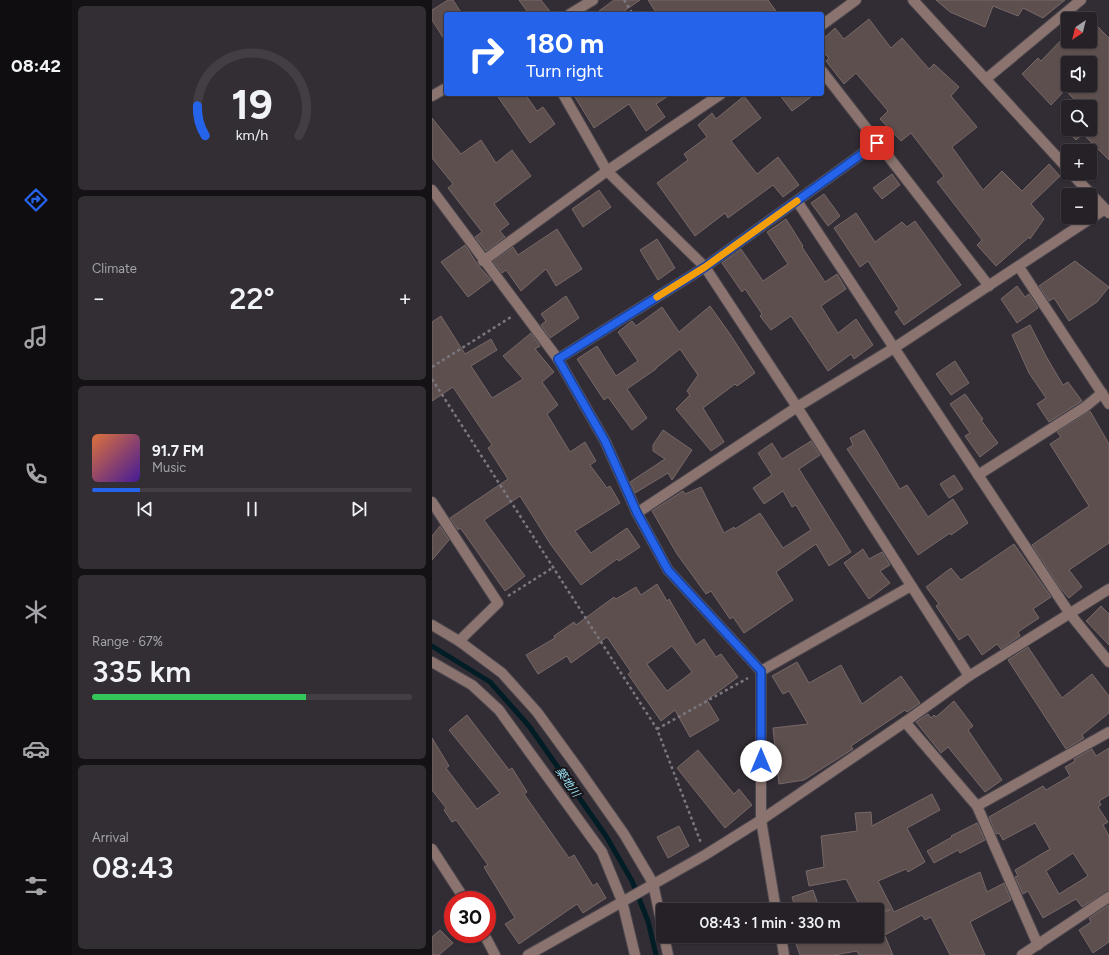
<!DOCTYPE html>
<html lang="en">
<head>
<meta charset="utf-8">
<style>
	:root { --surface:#262127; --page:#322e33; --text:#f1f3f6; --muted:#a4a3a7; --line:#423e44; --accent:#2563eb }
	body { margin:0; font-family:Figtree,"Noto Sans JP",sans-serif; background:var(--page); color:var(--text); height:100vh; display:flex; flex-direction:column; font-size:15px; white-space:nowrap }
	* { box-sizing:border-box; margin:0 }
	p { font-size:13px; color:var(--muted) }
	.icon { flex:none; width:22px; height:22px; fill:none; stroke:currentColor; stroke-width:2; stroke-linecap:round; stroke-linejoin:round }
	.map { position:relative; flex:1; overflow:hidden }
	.side { display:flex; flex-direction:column; gap:6px; padding:6px; background:#151215; width:360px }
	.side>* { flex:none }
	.top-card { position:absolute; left:12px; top:12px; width:380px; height:84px; border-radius:4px; box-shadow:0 1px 3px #0004,0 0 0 1px var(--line); background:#2563eb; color:#fff; overflow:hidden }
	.needle { width:26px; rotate:215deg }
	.fabs { position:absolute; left:629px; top:12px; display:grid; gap:8px }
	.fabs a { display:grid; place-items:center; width:36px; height:36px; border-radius:4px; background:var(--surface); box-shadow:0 1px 3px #0004,0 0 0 1px var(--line); font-size:20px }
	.speed { position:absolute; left:12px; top:891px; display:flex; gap:8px; font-size:20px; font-weight:700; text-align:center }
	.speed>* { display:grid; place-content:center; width:52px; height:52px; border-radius:50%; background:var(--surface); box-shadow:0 1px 3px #0004,0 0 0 1px var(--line); line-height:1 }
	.speed .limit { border:6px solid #d22; background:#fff; color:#111 }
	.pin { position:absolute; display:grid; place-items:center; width:34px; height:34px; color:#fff; margin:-17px; border-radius:8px; box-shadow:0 2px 6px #0006 }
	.me { position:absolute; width:44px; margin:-22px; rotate:0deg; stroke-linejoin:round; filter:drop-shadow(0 0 3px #0008) }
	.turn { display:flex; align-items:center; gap:14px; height:84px; padding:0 16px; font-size:18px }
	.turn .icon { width:52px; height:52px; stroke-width:2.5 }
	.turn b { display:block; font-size:28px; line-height:34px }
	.big { font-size:30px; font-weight:600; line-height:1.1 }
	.side .card { flex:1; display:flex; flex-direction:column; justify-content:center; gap:6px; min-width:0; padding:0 14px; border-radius:6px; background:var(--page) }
	.side .dial { align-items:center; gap:0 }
	.dial svg { height:104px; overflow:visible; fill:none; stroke:var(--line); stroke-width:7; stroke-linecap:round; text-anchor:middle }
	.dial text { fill:var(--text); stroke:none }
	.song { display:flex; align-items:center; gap:12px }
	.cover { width:48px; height:48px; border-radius:6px; background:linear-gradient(135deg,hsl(20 70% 55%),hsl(260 70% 35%)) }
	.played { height:4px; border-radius:2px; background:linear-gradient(90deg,var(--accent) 15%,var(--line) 15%) }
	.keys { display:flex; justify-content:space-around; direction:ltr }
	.heat { display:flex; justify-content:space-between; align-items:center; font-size:22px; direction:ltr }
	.charge { height:6px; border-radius:3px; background:linear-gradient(90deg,#34c759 67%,var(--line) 0) }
	.trip { position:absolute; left:224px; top:903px; width:228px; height:40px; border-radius:4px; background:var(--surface); box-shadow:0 1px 3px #0004,0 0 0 1px var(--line); font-weight:600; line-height:40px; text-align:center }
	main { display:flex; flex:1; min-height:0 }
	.tabs { display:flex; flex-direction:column; width:72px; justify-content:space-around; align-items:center; background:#0f0d10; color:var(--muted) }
	.tabs .icon { width:28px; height:28px }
	.tabs .selected { color:var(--accent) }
	.tabs b { font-size:18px; color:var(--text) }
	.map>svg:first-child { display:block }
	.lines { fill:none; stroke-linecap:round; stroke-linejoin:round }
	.stream { stroke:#001d25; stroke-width:5 }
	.building { fill:#5c4f4e; stroke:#776968; fill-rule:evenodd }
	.minor-casing { stroke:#4c474e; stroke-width:12 }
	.path { stroke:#7c777e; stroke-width:2.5; stroke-dasharray:3 3; stroke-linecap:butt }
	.minor { stroke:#8b746f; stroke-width:10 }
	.route-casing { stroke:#184099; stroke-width:10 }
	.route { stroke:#2563eb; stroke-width:7 }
	.slow { stroke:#f59e0b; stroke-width:7 }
	.labels { text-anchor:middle; stroke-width:4; stroke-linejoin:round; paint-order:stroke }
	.water-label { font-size:11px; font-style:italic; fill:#9be4f8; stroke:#181519 }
</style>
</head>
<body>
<main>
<nav class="tabs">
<b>08:42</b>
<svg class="icon selected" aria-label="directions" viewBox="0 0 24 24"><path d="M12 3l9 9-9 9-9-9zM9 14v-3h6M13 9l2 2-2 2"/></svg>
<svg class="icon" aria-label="music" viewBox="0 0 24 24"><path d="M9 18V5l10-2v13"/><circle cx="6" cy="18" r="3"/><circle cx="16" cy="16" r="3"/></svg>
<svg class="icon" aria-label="phone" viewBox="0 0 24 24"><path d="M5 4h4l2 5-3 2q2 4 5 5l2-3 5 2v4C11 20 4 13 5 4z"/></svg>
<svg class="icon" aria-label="climate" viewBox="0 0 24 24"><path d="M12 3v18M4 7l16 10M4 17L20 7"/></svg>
<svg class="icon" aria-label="car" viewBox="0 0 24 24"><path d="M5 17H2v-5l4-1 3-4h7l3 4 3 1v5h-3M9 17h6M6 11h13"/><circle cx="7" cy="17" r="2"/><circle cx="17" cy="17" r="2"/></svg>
<svg class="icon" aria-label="filters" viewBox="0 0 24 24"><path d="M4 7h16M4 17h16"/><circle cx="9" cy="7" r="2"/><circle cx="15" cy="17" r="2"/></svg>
</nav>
<section class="side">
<div class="card dial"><svg viewBox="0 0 100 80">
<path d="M14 69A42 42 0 1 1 86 69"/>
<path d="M14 69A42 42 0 0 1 8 46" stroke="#2563eb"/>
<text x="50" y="56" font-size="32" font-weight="700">19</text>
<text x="50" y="72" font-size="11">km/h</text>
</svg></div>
<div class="card"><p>Climate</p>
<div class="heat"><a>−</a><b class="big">22°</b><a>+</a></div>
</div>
<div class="card">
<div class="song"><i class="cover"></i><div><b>91.7 FM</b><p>Music</p></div></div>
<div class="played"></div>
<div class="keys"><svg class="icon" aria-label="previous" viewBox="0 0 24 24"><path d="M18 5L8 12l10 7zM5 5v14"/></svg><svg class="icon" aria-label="pause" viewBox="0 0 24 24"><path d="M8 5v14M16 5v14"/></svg><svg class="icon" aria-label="next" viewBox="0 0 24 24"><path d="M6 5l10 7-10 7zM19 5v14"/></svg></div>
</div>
<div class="card"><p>Range · 67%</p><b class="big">335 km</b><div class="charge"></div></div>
<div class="card"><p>Arrival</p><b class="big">08:43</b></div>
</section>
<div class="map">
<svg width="677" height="955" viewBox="0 0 677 955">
	<rect width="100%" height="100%" fill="#322c34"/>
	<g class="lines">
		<polyline class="stream" points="0,646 58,682 97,726 174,836 200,881 216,921 224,955"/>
	</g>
	<g class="building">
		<polygon points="16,0 21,0 30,14 14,14 14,42 0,20 0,10"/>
		<polygon points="87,0 109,0 120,14 97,14"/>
		<polygon points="182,0 208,0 188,14 163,14"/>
		<polygon points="216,0 336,0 346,14 225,14"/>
		<polygon points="504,0 633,0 611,18 591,8 586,16 561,6 553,27 518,12"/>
		<polygon points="437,19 459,48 470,38 497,69 502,64 527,87 519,96 545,127 520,147 551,190 570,171 590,191 617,164 628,176 599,204 612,219 598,239 597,237 564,266 545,245 550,240 505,182 512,176 479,133 469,141 448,119 456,111 424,73 412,84 394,61 397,58 390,51 390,40 403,28 412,39"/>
		<path d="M658,19L677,38V160L651,134L644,140L633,129L636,126V129H658V107H650L633,90L619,105L590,74L606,58L609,61L636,33V41H658ZM636,63H658V85H636Z"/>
		<polygon points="64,94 93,94 105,111 111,107 123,124 98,143"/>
		<polygon points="141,94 239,94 224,104 233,117 214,131 197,104 162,128"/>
		<polygon points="347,94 383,94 360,111"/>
		<polygon points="312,96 329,118 299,141 325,174 346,157 367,185 351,197 341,185 296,218 293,213 263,236 225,183 256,160 252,154 275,137 266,125 280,113 284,119"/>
		<polygon points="0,118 29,154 49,140 64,163 80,150 99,176 62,204 77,224 68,231 73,237 54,251 43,237 50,232 16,188 21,184 0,158"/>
		<polygon points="460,174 468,185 450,199 441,188"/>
		<polygon points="167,190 179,207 151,227 140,209"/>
		<polygon points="392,194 408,216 396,226 379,203"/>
		<polygon points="424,213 443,242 470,222 475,227 483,221 529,285 472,325 463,312 467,309 436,261 428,267 402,228"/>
		<polygon points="354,219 371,246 370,247 393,282 405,274 414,289 389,306 406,333 424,319 441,345 422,359 419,354 396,371 359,316 339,330 328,316 330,314 313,289 310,292 290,263 309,249 331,281 356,264 335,232"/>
		<polygon points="125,229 150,269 124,286 114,269 89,291 74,270 70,273 61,261 81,247 86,255"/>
		<polygon points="225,239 243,268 226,280 208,250"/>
		<polygon points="33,245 46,265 59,280 36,297 9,262"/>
		<polygon points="643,261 677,287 665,302 637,321 622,298 617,301 607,286"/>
		<polygon points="585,286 593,297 597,294 606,308 585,323 569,299"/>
		<polygon points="134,296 147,318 118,338 109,325 114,321 109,314"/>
		<polygon points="278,306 298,334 323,373 305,386 303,384 271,408 292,442 279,451 244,409 258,395 255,391 266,375 248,349 224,368 224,369 195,389 215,418 200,430 176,397 172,400 145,359 165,346 184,376 206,361 186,332 200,321 204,326 230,307 247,332"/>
		<polygon points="9,316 33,354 59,339 65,350 39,366 60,398 91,379 71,356 99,333 108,346 103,349 122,372 110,382 126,405 115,414 138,452 153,442 164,461 158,465 175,488 178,486 188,503 143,531 159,553 195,528 208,547 187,561 185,559 149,585 119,545 88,496 52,520 93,576 73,591 32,533 28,528 26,530 18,518 76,479 56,448 60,445 21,387 0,401 0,322"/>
		<polygon points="598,325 615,358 631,385 636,382 650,401 617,422 605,404 614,398 597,373 580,335"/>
		<polygon points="523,361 537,383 519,395 504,374"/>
		<polygon points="533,394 551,419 549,420 566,443 548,457 533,436 538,433 518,404"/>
		<polygon points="658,411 677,444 677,543 637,570 650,587 637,598 629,589 600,545 657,506 618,444 629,437 625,432"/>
		<polygon points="231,430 260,450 240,480 236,473 203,493 198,482 233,459 221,451 221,445"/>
		<polygon points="432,430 468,489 475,485 496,517 521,499 536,523 519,535 518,533 486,555 415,449 421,445 418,438"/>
		<polygon points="379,441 388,455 367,469 419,552 397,566 384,544 344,572 361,600 312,633 301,617 298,619 279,591 274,594 245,554 220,511 251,491 253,494 269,487 292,533 302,527 303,529 328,513 351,548 379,530 364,505 360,507 351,491 332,504 321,488 340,475 326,453 340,443 350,459"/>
		<polygon points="522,475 531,489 517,498 508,484"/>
		<polygon points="8,526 17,540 0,560 0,536"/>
		<polygon points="582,544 619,597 601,609 607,618 586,632 588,636 569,649 565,644 550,655 536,634 527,640 504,606 507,604 494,587 519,568 529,580"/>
		<polygon points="431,549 437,559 450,552 458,565 448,571 458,583 437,599 412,563"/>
		<path d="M225,584L235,601L237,599L264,645L272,639L284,657L289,654L306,677L275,700L287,720L258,737L243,710L229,721L196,674L199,672L175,637L139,663L135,656L106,674L94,655L123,638L122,636L142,622L144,625L182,597L184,599L204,587L209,595ZM240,646L260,672L235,691L215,664Z"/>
		<polygon points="669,606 677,614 677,645 654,621"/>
		<polygon points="596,647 630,698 660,674 677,696 677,713 650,735 652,738 634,749 576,660"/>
		<polygon points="365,662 377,683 409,665 430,704 469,676 488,703 475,712 473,710 419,746 421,749 372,780 347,784 341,728 376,724 357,691 351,694 340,676"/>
		<polygon points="522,701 541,726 536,730 570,780 553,792 516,747 509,753 484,722 496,714 499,718 502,715 504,717"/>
		<polygon points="35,715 77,770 80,768 95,792 92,794 137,858 142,855 161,886 165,883 174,898 151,913 145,904 87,944 73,924 83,918 52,867 56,865 24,820 20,822 12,810 14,808 0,790 0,738 17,766 14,768 45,809 68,793 17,730"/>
		<path d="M677,748V795L667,801L669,805L666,807L676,822L671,825L677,836V891L650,907L644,899L611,918L596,891L591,894L583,877L586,876L583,870L618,849L603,823L571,840L567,833L564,834L557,817L611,786L614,790L638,776L633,767L643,761L642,759L660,749L664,756ZM641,853L656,876L627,894L614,871Z"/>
		<polygon points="266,750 302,794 307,789 320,805 293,828 245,768"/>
		<polygon points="500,794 508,810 475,828 493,862 476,872 474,869 446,881 462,912 548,872 555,892 572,883 579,900 538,922 553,955 518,955 499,917 493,920 490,915 451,936 453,936 461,955 427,955 425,951 402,955 368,955 363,941 378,936 384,936 386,941 408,936 445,936 445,914 458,910 430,910 414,879 377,886 374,871 392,867 389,836 425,831 423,813 439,812 440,826"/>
		<polygon points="545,823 553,840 528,853 526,850 502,863 495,851 520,837 519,836"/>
		<polygon points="247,826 257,846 236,858 225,837"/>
		<polygon points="381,890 388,910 364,910 360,897"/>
		<polygon points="677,905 677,942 661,953 647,930 659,922 657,918"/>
		<polygon points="8,930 21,943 7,955 0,955 0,937"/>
	</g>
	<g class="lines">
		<defs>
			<g id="minor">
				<polyline points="481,0 636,169"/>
				<polyline points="138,14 161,0"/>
				<polyline points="390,25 424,0"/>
				<polyline points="390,71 557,286"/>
				<polyline points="554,79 649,0"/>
				<polyline points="131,94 175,171 273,267 365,407 537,676"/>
				<polyline points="0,96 14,88"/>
				<polyline points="639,173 677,213"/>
				<polyline points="0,190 126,359 173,441 205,513 236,570 329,671"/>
				<polyline points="365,201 638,614 677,662"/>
				<polyline points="51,261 175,171 289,94"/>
				<polyline points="587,267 677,404"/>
				<polyline points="126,359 273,267 445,143"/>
				<polyline points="546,475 653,407 670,393"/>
				<polyline points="0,502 66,603 27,641 70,673 105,712 145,767 192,834 221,883 231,931"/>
				<polyline points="205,513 365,407 462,348 673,209"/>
				<polyline points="0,625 27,641"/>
				<polyline points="0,662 40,685 67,710 170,852 190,901 203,955"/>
				<polyline points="473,722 545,806 606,945"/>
				<polyline points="545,806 677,732"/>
				<polyline points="0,849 33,900"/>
				<polyline points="344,910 329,820 329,671 479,586"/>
				<polyline points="52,934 63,955"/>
				<polyline points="232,936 236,955"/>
				<polyline points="349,936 352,955"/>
				<polyline points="96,955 273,855 329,820 473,722 537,676 677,589"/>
				<polyline points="590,955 677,897"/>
			</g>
		</defs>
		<use href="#minor" class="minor-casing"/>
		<g class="path">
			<polyline points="192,0 201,14"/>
			<polyline points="256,14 258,13"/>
			<polyline points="0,367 79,317"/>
			<polyline points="0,379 225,729 269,843"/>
			<polyline points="76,596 122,567"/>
			<polyline points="225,729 316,678"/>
		</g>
		<use href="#minor" class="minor"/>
	</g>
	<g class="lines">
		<defs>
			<polyline id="route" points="329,761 329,671 236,570 205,513 173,441 126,359 273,267 445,143"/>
		</defs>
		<use href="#route" class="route-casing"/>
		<use href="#route" class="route"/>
		<polyline class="slow" points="225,297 273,267 365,201"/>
	</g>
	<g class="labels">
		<g class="water-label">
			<text transform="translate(136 782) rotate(55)" y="4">築地川</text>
		</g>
	</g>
</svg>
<div class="fabs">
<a><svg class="needle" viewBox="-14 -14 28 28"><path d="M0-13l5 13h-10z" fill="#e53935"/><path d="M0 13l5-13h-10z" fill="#a4a3a7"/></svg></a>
<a><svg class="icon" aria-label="sound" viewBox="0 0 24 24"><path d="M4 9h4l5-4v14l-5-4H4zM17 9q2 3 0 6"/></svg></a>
<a><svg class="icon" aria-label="search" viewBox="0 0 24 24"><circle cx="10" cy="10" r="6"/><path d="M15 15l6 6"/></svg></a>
<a>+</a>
<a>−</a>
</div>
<div class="speed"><div class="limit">30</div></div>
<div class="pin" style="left:445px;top:143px;background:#d93025"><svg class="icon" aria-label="arrive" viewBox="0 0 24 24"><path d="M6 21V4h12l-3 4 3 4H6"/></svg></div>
<svg class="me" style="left:329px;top:761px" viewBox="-20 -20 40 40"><circle r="19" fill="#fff"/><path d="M0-13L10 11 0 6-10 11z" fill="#2563eb"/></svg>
<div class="trip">08:43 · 1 min · 330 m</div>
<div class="top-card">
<div class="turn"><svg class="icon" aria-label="right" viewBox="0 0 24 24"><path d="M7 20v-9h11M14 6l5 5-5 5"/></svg><div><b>180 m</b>Turn right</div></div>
</div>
</div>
</main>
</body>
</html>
